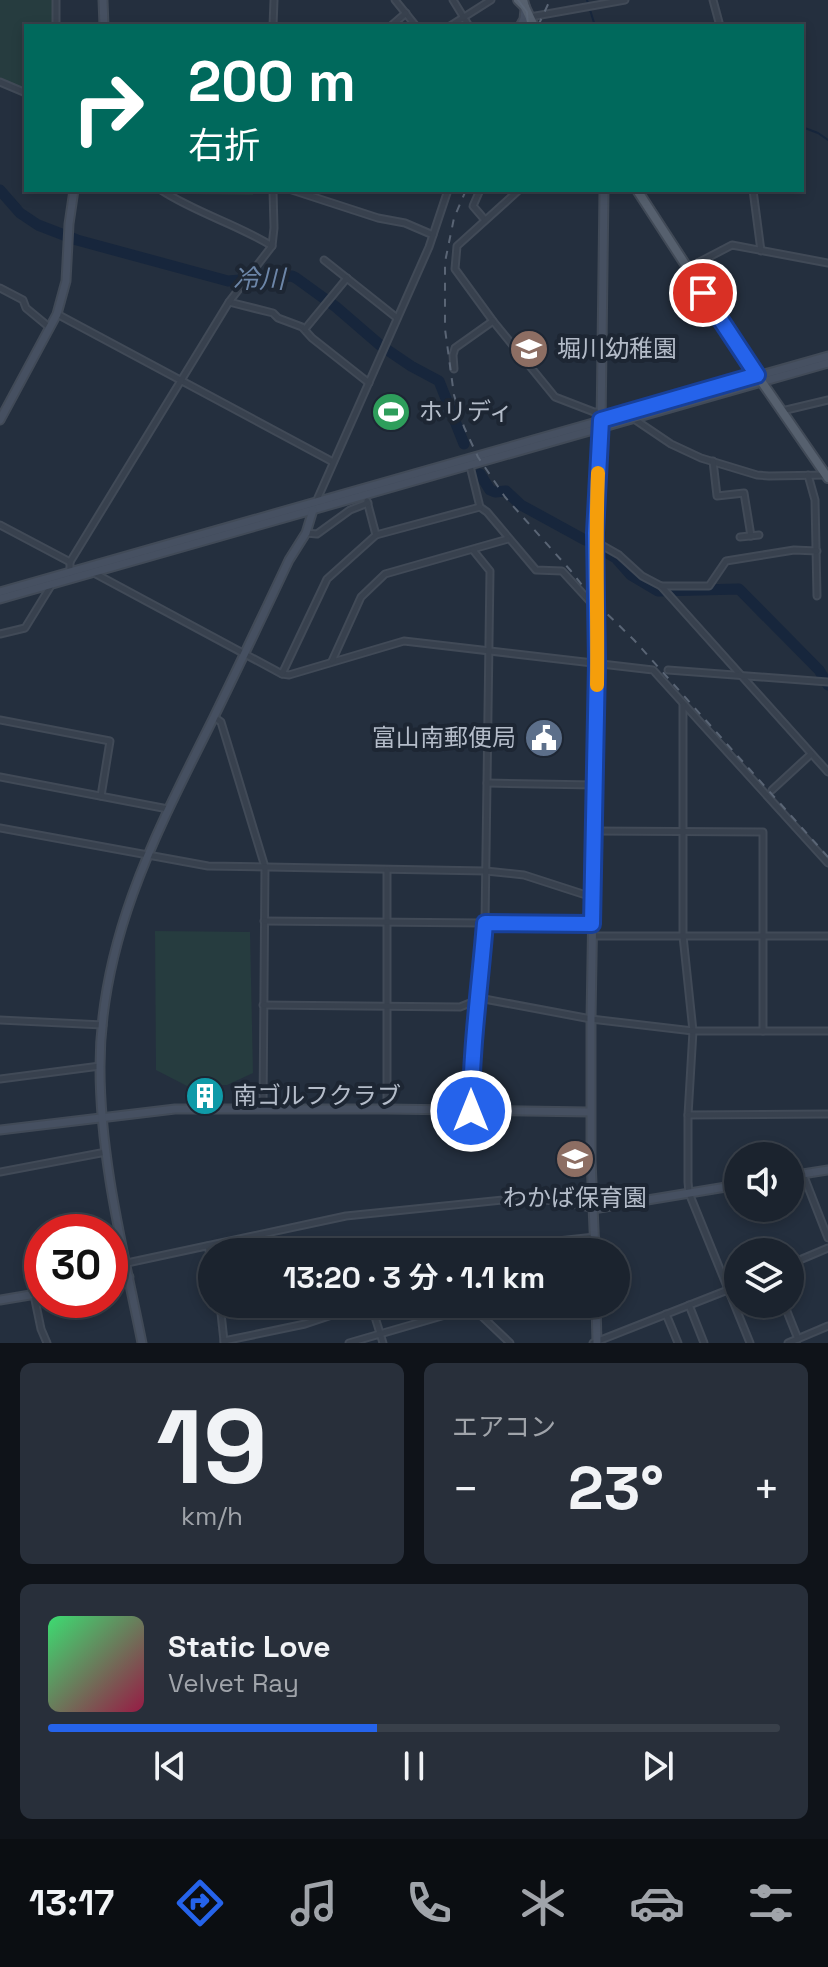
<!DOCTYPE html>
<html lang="ja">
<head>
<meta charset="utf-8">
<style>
	:root { --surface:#1b232e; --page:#282f3a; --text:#f1f3f6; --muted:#a0a4aa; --line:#39404a; --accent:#2563eb }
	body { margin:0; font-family:"Space Grotesk","Noto Sans JP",sans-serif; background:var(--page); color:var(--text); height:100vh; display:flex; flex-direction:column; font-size:30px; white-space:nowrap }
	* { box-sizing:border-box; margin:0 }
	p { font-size:26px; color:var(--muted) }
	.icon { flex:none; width:44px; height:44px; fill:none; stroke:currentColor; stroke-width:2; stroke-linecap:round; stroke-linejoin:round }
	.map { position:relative; height:1343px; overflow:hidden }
	.panel { display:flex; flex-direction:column; gap:20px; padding:20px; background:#0f1319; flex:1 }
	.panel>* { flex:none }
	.hud { position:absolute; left:24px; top:24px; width:780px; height:168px; border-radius:0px; box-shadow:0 4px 12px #0003,0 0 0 2px var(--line); background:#00695c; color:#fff; overflow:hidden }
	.fabs { position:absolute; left:724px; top:1142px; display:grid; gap:16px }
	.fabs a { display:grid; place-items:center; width:80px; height:80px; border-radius:50%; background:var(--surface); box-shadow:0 4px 12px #0003,0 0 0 2px var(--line); font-size:40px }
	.speed { position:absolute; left:24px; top:1214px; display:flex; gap:16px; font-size:40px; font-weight:700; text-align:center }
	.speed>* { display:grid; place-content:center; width:104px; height:104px; border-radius:50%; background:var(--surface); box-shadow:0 4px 12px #0003,0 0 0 2px var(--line); line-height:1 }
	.speed .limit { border:12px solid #d22; background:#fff; color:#111 }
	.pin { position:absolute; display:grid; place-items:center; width:68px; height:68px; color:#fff; margin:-34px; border:4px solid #fff; border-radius:50%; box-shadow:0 2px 8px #0007 }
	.me { position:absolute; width:88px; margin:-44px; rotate:0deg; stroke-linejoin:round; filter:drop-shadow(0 0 6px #0008) }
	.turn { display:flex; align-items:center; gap:28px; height:168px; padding:0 32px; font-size:36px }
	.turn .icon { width:104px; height:104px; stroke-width:2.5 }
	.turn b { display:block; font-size:56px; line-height:68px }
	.big { font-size:60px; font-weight:600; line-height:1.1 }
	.panel .widget { flex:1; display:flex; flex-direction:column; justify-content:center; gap:12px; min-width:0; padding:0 28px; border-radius:12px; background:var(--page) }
	.panel .dial { align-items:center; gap:0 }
	.dial b { font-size:104px; line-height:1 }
	.song { display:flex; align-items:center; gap:24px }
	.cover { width:96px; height:96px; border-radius:12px; background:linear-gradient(135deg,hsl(140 70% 55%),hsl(340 70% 35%)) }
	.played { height:8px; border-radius:4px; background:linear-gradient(90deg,var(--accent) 45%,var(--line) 45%) }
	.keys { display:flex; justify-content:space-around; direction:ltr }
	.heat { display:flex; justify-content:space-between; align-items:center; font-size:44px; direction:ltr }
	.panel .tiles { flex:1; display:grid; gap:20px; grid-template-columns:1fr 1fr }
	.widget:last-child { grid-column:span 2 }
	.trip { position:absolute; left:198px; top:1238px; width:432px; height:80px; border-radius:40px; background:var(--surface); box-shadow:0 4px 12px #0003,0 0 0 2px var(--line); font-weight:600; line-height:80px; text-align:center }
	.dock { display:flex; height:128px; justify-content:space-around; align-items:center; background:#0b0e12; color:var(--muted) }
	.dock .icon { width:56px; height:56px }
	.dock .active { color:var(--accent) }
	.dock b { font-size:36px; color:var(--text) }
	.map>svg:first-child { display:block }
	.green { fill:#263c3f }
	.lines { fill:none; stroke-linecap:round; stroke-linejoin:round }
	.stream { stroke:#17263c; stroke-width:2 }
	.river { stroke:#17263c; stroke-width:11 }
	.street-casing { stroke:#414a57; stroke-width:9 }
	.secondary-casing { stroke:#414a57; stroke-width:11 }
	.primary-casing { stroke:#414a57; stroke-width:12 }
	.street { stroke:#38414e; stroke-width:5 }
	.secondary { stroke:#465061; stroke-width:7 }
	.primary { stroke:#56606e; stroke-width:8 }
	.tram { stroke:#5a6575; stroke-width:2 }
	.rail { stroke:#5a6575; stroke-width:2; stroke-dasharray:8 8; stroke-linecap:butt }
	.route-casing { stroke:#184099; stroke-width:20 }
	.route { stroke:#2563eb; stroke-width:14 }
	.slow { stroke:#f59e0b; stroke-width:14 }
	.labels { text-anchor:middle; stroke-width:8; stroke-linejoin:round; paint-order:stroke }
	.poi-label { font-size:24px; fill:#b4bcc9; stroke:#1d2633; text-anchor:start }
	.water-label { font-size:26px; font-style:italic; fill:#6d86a8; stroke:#1d2633 }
</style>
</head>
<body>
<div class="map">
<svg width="828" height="1343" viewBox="0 0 828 1343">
	<rect width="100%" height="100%" fill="#242f3e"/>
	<g class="green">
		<polygon points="0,0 55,0 54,26 26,26 26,91 0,80"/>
		<polygon points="185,190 253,190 253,195 185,194"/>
		<polygon points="155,931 250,932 253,1073 227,1085 187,1086 156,1070"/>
	</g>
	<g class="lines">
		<g class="stream">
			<polyline points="587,0 595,26"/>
			<polyline points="802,127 818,133 828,140"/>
		</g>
		<g class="river">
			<polyline points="0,190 20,213 38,225 77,240 228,281 292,276 296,278 336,307 380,345 411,366 439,381 464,444"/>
			<polyline points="480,474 490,490 495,492 506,491 521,505 585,540"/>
			<polyline points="607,553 616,558 631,575 658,591 739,589 819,670 828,685"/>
		</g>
		<defs>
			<g id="street">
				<polyline points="395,0 416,26"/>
				<polyline points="453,0 469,26"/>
				<polyline points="713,0 720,26"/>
				<polyline points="530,17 625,0"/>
				<polyline points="56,26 56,0"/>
				<polyline points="273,26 274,0"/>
				<polyline points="391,26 406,13"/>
				<polyline points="450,26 491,0"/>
				<polyline points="0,82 26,93"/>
				<path d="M161,190C196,213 237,224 272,246"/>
				<polyline points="292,190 378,218 405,223 433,235"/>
				<polyline points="480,190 473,206 485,220"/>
				<polyline points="519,190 457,246 455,269 493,321 555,397 594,412 601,412"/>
				<polyline points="753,190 761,251"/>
				<polyline points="324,260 397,318"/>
				<polyline points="688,268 732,245 828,263"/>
				<polyline points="0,288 23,300 26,308 49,327"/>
				<polyline points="229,302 273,313 278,318 302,327 312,338 369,383"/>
				<polyline points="57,314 333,462"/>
				<polyline points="305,329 347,278"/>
				<polyline points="454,369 453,355 455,348 493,321"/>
				<polyline points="782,411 828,400"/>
				<polyline points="634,419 671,444 701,458 757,475 769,476 827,475"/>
				<polyline points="713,461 717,496 744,493 751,536"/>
				<polyline points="470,466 480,507 487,512 536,570 562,571 596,608"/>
				<polyline points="808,475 815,500 817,596"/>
				<polyline points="367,501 376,535"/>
				<polyline points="316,502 429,247 448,190"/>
				<polyline points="0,525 70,562"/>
				<polyline points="306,533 317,534 350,510 368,503"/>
				<polyline points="740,537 759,535"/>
				<polyline points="596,542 619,555 642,576 661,586 828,772"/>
				<polyline points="70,573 70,562 229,302 272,246 274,228 273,190"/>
				<polyline points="94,573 282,674 289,675 404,641 653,670 828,863"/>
				<polyline points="661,586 709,586 726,561 794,550 817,551"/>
				<polyline points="0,634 25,628 52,584"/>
				<polyline points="332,661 361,597 385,574 508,539"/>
				<polyline points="668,670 828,682"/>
				<polyline points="282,674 327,579 376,535 480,507"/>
				<polyline points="683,705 683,936 693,1031 688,1115 688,1182 689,1193 750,1343"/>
				<polyline points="214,717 221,722 265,867 263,1109"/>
				<polyline points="0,720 110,741 101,796"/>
				<polyline points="0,777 168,809"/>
				<polyline points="487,783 594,785"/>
				<polyline points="772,790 811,754"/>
				<polyline points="0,828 208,866 486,871 524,875 592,897"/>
				<polyline points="593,831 763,832 763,1031"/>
				<polyline points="387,870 387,1109"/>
				<polyline points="264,921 592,924"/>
				<polyline points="592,936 828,936"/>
				<polyline points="479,998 591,1019 693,1031 828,1031"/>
				<polyline points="263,1005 460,1007 470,1003 479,1002"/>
				<polyline points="0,1020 103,1025"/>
				<polyline points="0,1079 100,1066"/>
				<polyline points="471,1110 474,1031 479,1002 485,923 490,571 473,550"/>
				<polyline points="688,1115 828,1114"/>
				<polyline points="0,1172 106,1152"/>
				<polyline points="803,1174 828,1238"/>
				<polyline points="208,1246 212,1264"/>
				<polyline points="453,1252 595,1237"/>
				<polyline points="127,1263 346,1216 523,1198 566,1202 593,1209"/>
				<polyline points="790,1264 828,1248"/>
				<polyline points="34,1295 41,1329 47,1343"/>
				<polyline points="220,1304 224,1341"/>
				<polyline points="371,1304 383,1343"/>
				<polyline points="469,1304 510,1343"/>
				<polyline points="784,1304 798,1339"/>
				<polyline points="689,1305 704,1343"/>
				<polyline points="222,1314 269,1304"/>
				<polyline points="666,1314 678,1343"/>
				<polyline points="224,1343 224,1341 305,1324 365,1304"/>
				<polyline points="349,1343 483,1304"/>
				<polyline points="593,1343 738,1286"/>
				<polyline points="788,1343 828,1326"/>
			</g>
			<g id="secondary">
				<polyline points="103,0 104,26"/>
				<polyline points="520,26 524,19 525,9"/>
				<polyline points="0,420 57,314 66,281 69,224 74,190"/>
				<polyline points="0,592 828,356"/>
				<polyline points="0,599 828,363"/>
				<polyline points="0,1130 175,1109 387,1109 590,1112"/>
				<polyline points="790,1176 828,1170"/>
				<polyline points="593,1209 738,1185"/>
				<polyline points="595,1252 591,1160 591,1019 597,663 595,533 601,427 604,190"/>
				<polyline points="110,1280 129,1277"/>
				<polyline points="0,1300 42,1293"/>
				<polyline points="596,1304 597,1343"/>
				<path d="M142,1343C124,1253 100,1160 100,1067C100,938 157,831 213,719C239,666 264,613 289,560L306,533L313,510"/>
			</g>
			<g id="primary">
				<polyline points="518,0 525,7 523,0"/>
				<polyline points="525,7 534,26"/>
				<polyline points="637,190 757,375 828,478"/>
			</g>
		</defs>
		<use href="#street" class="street-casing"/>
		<use href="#secondary" class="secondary-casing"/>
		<use href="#primary" class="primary-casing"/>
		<use href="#street" class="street"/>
		<use href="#secondary" class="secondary"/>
		<use href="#primary" class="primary"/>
		<polyline class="tram" points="518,0 527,12 528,26"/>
		<g class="rail">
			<polyline points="538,26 550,0"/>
			<polyline points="466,190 454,218 445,262 445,329 454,395 464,427 478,457 505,497 571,571 597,604 634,640 828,857"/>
		</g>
	</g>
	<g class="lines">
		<defs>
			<path id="route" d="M471,1111C471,1048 480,986 485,923L592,924L597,663L595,533L601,420L757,375L703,293"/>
		</defs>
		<use href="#route" class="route-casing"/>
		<use href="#route" class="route"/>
		<path class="slow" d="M597,685C598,614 595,543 598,473"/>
	</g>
	<defs>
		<symbol id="school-disc" viewBox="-11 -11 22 22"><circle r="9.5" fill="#8d6e63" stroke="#1d2633"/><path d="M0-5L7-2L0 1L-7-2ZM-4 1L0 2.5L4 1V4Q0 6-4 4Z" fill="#fff"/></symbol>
		<symbol id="stadium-disc" viewBox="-11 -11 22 22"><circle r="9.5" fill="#2e9e5b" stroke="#1d2633"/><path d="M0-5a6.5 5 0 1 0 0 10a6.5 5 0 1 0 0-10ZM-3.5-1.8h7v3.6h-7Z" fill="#fff"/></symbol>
		<symbol id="civic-disc" viewBox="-11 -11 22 22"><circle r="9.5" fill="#5c6f8a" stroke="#1d2633"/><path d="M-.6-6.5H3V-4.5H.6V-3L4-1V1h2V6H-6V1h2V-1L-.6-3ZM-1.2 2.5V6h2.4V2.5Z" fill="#fff"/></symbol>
		<symbol id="building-disc" viewBox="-11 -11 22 22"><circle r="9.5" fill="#0f9aa8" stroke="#1d2633"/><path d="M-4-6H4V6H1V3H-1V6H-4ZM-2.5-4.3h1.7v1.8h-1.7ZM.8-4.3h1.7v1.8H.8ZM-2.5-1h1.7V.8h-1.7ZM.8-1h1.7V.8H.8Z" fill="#fff"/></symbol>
	</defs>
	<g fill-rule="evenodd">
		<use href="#school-disc" x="507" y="327" width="44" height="44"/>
		<use href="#stadium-disc" x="369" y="390" width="44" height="44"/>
		<use href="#civic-disc" x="522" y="716" width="44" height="44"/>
		<use href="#building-disc" x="183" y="1074" width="44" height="44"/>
		<use href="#school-disc" x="553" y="1137" width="44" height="44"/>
	</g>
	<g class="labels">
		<g class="poi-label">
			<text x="557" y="357">堀川幼稚園</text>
			<text x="419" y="420">ホリディ</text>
			<text x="516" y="746" text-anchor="end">富山南郵便局</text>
			<text x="233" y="1104">南ゴルフクラブ</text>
			<text x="575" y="1206" text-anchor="middle">わかば保育園</text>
		</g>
		<g class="water-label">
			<text x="259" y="288">冷川</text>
		</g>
	</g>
</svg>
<div class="fabs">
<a><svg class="icon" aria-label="sound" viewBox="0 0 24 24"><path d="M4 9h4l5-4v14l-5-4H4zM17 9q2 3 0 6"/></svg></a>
<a><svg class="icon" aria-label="layers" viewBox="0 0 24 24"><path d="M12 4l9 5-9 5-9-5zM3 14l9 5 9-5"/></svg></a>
</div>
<div class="speed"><div class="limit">30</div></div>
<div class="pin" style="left:703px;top:293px;background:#d93025"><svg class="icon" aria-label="arrive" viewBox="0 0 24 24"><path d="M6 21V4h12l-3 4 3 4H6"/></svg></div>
<svg class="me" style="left:471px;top:1111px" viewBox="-20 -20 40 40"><circle r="17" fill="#2563eb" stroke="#fff" stroke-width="3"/><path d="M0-11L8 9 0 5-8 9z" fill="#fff"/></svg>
<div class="trip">13:20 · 3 分 · 1.1 km</div>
<div class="hud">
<div class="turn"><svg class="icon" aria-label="right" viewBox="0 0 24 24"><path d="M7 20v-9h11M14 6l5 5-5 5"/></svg><div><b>200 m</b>右折</div></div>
</div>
</div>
<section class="panel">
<div class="tiles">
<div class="widget dial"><b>19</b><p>km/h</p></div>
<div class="widget"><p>エアコン</p>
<div class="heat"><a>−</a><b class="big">23°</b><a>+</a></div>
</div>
<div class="widget">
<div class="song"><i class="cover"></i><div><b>Static Love</b><p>Velvet Ray</p></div></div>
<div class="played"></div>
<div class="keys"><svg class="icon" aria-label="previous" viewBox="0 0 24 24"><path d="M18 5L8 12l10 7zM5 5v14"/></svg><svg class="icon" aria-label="pause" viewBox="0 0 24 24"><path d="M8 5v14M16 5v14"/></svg><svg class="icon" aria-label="next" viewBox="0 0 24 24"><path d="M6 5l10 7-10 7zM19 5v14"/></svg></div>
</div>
</div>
</section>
<nav class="dock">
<b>13:17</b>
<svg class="icon active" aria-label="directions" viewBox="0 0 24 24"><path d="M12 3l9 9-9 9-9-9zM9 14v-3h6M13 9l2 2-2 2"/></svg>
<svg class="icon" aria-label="music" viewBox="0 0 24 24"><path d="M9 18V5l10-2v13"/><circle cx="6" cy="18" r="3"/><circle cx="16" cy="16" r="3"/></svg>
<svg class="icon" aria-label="phone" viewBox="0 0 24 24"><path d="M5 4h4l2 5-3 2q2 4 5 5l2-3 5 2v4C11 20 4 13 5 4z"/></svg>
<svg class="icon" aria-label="climate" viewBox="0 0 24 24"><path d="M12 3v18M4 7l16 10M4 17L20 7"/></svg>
<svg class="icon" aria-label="car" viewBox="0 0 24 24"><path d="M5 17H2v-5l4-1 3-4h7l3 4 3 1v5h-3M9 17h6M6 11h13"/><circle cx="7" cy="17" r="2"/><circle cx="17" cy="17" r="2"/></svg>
<svg class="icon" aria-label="filters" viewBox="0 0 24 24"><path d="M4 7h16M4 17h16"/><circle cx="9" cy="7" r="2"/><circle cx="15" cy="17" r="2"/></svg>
</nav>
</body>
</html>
